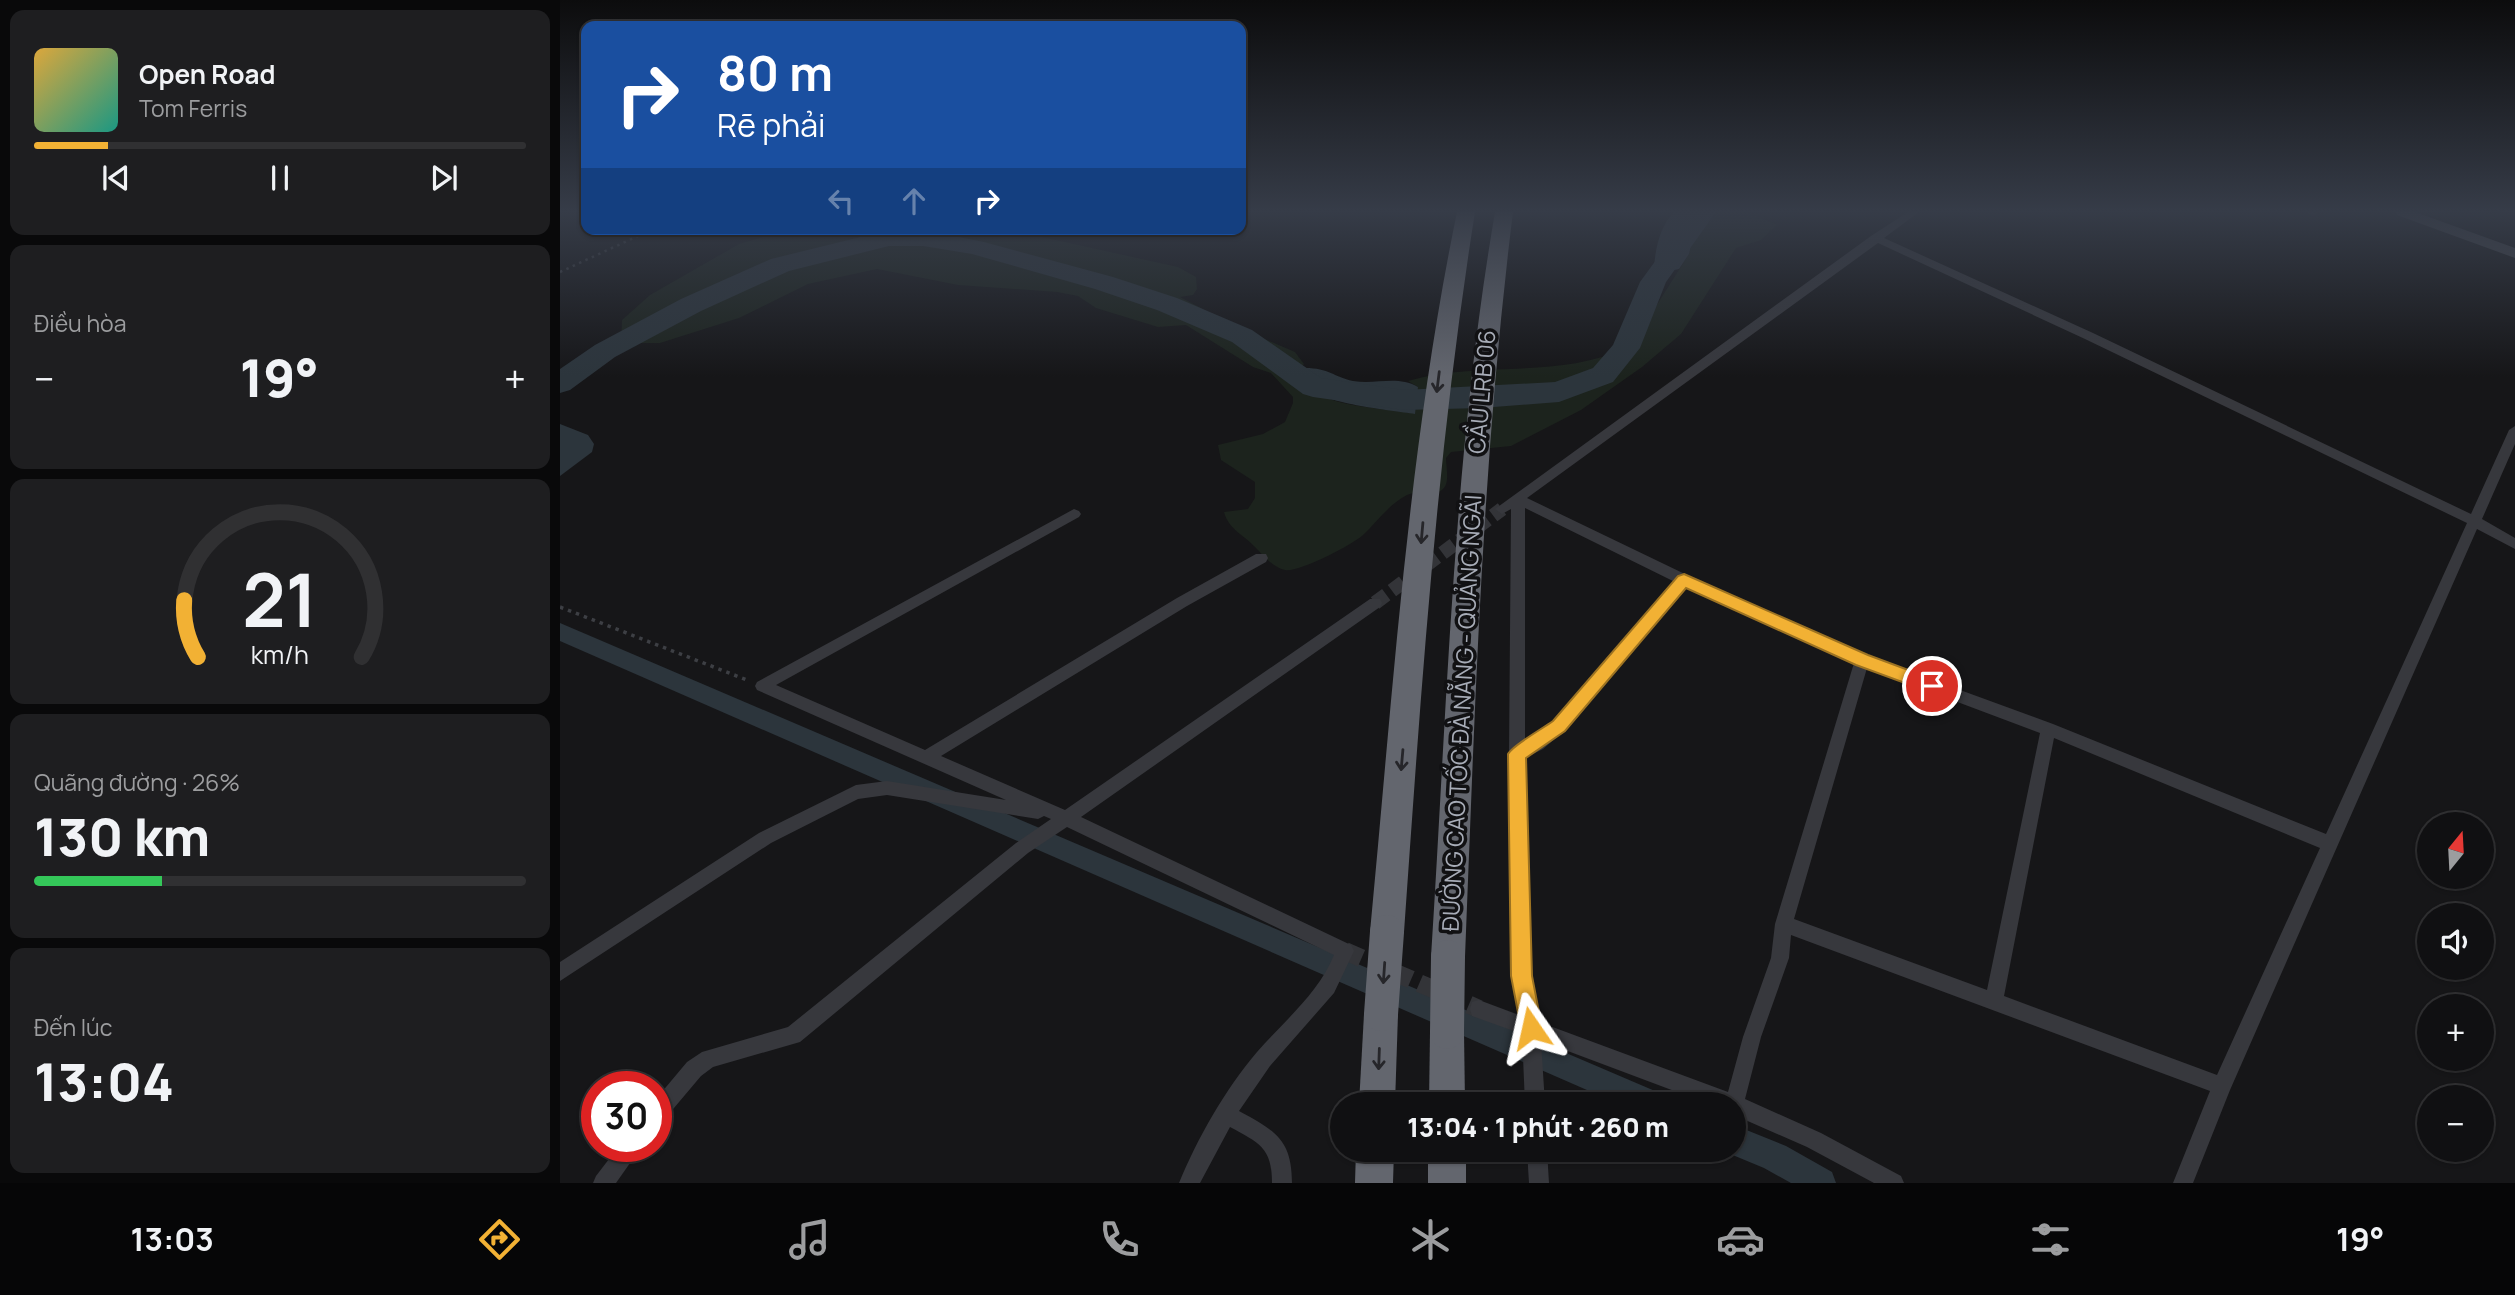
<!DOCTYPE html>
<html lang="vi">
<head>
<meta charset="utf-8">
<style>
	:root { --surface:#101012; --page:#1e1e20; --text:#f1f3f6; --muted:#9c9d9f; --line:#303032; --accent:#f2b134 }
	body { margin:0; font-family:Manrope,sans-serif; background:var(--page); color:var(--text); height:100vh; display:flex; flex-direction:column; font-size:26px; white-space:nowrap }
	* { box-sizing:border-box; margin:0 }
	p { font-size:23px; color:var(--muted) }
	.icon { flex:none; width:38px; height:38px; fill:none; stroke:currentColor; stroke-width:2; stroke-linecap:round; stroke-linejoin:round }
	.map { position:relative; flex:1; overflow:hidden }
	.details { display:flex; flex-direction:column; gap:10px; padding:10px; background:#09090a; width:560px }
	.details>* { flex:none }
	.top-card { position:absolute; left:21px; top:21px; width:665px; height:214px; border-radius:14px; box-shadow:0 2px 5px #0004,0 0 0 2px var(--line); background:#1a4fa0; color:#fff; overflow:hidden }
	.needle { width:46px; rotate:18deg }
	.buttons { position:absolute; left:1857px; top:812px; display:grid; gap:14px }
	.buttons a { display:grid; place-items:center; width:77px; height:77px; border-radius:50%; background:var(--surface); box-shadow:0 2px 5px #0004,0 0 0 2px var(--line); font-size:35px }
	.speed { position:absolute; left:21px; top:1071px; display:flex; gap:14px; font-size:35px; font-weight:700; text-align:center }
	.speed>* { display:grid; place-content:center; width:91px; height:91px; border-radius:50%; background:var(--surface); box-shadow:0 2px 5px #0004,0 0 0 2px var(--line); line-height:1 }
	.speed .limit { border:10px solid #d22; background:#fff; color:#111 }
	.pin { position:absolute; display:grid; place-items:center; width:60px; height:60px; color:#fff; margin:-30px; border:4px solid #fff; border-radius:50%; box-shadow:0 2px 7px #0007 }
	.me { position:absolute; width:77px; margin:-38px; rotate:349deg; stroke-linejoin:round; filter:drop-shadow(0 0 5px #0008) }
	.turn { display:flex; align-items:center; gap:24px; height:147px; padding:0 21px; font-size:32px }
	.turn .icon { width:91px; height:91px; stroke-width:2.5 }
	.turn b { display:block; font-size:49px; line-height:60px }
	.lanes { display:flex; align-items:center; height:66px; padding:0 21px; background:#0003; justify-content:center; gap:35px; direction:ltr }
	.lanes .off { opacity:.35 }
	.big { font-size:52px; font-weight:800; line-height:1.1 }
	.details .tile { flex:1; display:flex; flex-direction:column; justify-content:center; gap:10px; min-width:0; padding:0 24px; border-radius:14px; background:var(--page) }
	.details .dial { align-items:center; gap:0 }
	.dial svg { height:182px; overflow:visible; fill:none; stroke:var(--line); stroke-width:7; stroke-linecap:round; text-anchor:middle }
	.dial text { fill:var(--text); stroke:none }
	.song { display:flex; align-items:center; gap:21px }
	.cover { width:84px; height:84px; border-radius:10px; background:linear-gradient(135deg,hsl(40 70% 55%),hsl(170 70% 35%)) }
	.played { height:7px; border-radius:4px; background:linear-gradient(90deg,var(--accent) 15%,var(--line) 15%) }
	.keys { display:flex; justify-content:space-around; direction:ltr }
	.heat { display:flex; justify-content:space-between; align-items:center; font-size:38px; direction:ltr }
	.charge { height:10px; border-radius:5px; background:linear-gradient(90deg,#34c759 26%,var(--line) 0) }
	.trip { position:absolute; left:770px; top:1092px; width:416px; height:70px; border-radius:35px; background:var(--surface); box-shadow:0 2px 5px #0004,0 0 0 2px var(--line); font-weight:800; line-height:70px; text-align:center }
	.tab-bar { display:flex; height:112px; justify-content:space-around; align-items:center; background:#060607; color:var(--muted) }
	.tab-bar .icon { width:49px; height:49px }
	.tab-bar .current { color:var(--accent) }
	.tab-bar b { font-size:32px; color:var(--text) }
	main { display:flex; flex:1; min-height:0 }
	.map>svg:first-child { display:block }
	.green { fill:#1c231d }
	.water { fill:#2c353c }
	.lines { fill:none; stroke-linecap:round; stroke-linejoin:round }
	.canal { fill:#2c353c; fill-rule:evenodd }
	.river { fill:#2c353c; fill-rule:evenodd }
	.street-tunnel-far1 { stroke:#333438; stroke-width:14; stroke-dasharray:14 7; stroke-linecap:butt }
	.street-tunnel { stroke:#333438; stroke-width:18; stroke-dasharray:18 9; stroke-linecap:butt }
	.path-far1 { stroke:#3d3f44; stroke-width:2.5; stroke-dasharray:2.5 4.5; stroke-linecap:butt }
	.path { stroke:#3d3f44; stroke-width:3.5; stroke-dasharray:3.5 5; stroke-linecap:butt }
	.street { fill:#37383d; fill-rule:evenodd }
	.secondary { fill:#45474d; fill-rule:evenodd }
	.highway { fill:#63666e; fill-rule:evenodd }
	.highway-bridge { stroke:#63666e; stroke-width:34 }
	.wall { fill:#323236 }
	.oneway { stroke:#26262a }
	.route { fill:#f2b134; stroke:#9d7322; stroke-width:2 }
	.labels { text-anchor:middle; stroke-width:7; stroke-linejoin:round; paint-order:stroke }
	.street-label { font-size:23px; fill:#a8adb8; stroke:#111113 }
</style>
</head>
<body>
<main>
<section class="details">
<div class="tile">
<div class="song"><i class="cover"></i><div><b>Open Road</b><p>Tom Ferris</p></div></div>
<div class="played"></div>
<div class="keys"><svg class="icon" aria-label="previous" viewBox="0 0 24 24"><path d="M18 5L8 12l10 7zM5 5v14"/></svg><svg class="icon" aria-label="pause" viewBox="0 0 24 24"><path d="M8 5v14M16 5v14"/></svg><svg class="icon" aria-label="next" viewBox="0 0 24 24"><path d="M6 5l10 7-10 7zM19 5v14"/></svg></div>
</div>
<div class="tile"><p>Điều hòa</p>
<div class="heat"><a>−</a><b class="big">19°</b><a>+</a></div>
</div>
<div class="tile dial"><svg viewBox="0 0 100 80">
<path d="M14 69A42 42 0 1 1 86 69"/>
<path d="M14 69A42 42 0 0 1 8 44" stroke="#f2b134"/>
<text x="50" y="56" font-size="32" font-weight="700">21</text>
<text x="50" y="72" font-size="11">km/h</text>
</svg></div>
<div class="tile"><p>Quãng đường · 26%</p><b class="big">130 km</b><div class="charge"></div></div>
<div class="tile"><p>Đến lúc</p><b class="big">13:04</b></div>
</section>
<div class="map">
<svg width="1955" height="1183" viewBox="0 0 1955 1183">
	<rect width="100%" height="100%" fill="#161618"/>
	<path class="green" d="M1139,212H1187L1217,225L1201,240L1176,248L1121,334L1082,367L1021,410L951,446L891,452L886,458C886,467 890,483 883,489C875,497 857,490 847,495C828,505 818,521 803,535C792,545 738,573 725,570C712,567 704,556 695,547C683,534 669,530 664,512L688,509L695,498V482L661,460L658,445L703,434L725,422L733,403V397L711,373L693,367L626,325L598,327L536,308L518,296L497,292L398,285L317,269L248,284L179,318L100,343H61L62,320L90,295L179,244L230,229H446L618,267L636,277L637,289L633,295L620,297L679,328L735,352L744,364L738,370C749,404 799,406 830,410L858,387L848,381C919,360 996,380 1066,348L1060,363L1129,254Z"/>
	<g class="water">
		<path d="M1114,212H1139L1129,254L1119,269L1100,273L1094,269C1095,249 1100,226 1114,212Z"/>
		<path d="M745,368C769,368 774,377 793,381C816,385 837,375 858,387L855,414C831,410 760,404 745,385C741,381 740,374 738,370Z"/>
		<polygon points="0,424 28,435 34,444 32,452 0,476"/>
	</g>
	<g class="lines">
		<g class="canal">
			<polygon points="0,623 1102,1094 1106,1104 1059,1104 0,641"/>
			<polygon points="1174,1125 1226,1146 1272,1172 1276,1183 1231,1183 1204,1168 1163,1151 1174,1150"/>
		</g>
		<polygon class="river" points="1131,212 1156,212 1106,282 1080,348 1053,382 999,402 921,408 844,410 753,397 743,394 672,342 597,310 535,289 412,254 363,246 329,246 229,271 141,311 55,357 10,390 0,393 0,369 35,345 121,299 211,259 329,230 363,230 424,242 553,277 617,298 692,330 761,378 844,390 995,382 1033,368 1053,345 1080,282"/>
		<polyline class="street-tunnel-far1" points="815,603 942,509"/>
		<polyline class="street-tunnel" points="785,951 919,1009"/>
		<polyline class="path-far1" points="0,272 93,229"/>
		<polyline class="path" points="0,607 187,680"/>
		<g class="street">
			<path d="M1348,212H1359L1324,238L1533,333L1911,514L1949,430L1955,426V444L1922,519L1955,538V549L1917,529L1670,1090L1633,1183H1613L1650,1091L1231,935L1229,958L1201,1037L1185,1099L1261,1133L1341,1176L1344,1183H1314L1247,1147L1174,1115V1104H1149L981,1041L985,1104H965L962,1034L912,1016L910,1009L912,1002L919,1000L959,1015L952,976L949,754L951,509L942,514L935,509L1311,236ZM1318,243L1525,339L1907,523L1766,834L1493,724L1307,656L1129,576L967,498ZM965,508L1115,582L994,721L965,743ZM1126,587L1294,663L1215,924L1211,958L1183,1037L1168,1092L979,1022L970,976L965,758L983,749L1004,731ZM1307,668L1480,733L1427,990L1234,919ZM1494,738L1760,848L1657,1075L1444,996Z"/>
			<path d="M514,509L519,511L521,514L519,517L216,685L365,750L617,598L696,554H706L708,558L706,562L627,606L381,756L505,810L810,599H820L822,603L820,607L521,817L791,945L794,951L774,993L710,1066L679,1111C714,1130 732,1139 732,1183H712C712,1147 699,1143 670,1127L640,1183H619C637,1139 666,1088 697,1052C724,1021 758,994 774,955L507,827L468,853L240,1042L153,1067L141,1076L103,1121L96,1124V1099L127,1062L142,1052L228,1027L456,843L491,819L484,816L478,819L327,795L298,799L211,843L0,981V962L199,833L296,785L327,781L446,800L197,690L195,686L197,682Z"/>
			<polygon points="59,1146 82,1146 56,1183 33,1183 36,1176"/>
			<polygon points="967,1150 987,1150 989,1183 969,1183"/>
		</g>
		<polygon class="secondary" points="1835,212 1855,212 1955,248 1955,258 1837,215"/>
		<g class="highway">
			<path d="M897,212H915C877,451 861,691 844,932L839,943L827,948L815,943L810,932C833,692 848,449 897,212Z"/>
			<path d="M935,212H953C922,460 915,708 905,957L900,969L888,974L876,969L871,957C887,709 893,457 935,212Z"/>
			<polygon points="821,997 833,1002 838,1014 835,1104 799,1104 804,1014 809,1002"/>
			<polygon points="887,1015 899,1020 904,1032 905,1104 869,1104 870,1032 875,1020"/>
			<polygon points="796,1150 834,1150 833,1183 795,1183"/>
			<rect x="868" y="1150" width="38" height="33"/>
		</g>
		<g class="highway-bridge">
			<polyline points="821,1014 827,932"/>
			<polyline points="887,1032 888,957"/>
		</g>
	</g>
	<polygon class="wall" points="1744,212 1757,212 1754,216"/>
	<defs><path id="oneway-shaft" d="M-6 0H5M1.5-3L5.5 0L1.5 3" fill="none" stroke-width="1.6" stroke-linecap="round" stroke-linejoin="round" transform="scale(1.75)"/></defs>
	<g class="oneway">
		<use href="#oneway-shaft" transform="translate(878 382) rotate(97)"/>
		<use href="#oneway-shaft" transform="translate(862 533) rotate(95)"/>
		<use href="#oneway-shaft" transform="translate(842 760) rotate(95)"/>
		<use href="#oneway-shaft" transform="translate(824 973) rotate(94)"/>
		<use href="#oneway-shaft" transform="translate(819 1059) rotate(92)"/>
	</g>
	<linearGradient id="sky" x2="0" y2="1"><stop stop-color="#0c0c0d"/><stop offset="0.56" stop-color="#363c48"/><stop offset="1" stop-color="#363c48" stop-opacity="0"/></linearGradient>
	<rect width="1955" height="377" fill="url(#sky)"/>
	<path class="route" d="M1124,574L1308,655L1378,681L1380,686L1378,691L1372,693L1296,665L1126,588L1005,731L966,758L972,976L982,1028L979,1035L971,1038L964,1035L961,1028L951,976L948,754C953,745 982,729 993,721L1118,576Z"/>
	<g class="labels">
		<g class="street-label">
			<text transform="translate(922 392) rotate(-85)" y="8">CẦU LRB 06</text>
			<text transform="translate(902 713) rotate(-87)" y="8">ĐƯỜNG CAO TỐC ĐÀ NẴNG - QUẢNG NGÃI</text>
		</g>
	</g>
</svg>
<div class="buttons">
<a><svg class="needle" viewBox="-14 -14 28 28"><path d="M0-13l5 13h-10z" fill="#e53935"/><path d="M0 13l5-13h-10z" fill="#9c9d9f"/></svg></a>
<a><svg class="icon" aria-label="sound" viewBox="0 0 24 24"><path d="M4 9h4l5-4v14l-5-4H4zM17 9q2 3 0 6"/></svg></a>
<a>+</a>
<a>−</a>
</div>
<div class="speed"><div class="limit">30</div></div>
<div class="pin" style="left:1372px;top:686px;background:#d93025"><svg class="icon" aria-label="arrive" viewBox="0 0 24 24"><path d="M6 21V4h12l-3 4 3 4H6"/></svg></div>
<svg class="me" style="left:971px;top:1028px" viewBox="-20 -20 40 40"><path d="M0-17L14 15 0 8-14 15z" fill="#f2b134" stroke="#fff" stroke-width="4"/></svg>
<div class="trip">13:04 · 1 phút · 260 m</div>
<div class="top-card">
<div class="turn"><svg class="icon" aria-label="right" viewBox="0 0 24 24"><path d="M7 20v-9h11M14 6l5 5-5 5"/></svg><div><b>80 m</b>Rẽ phải</div></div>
<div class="lanes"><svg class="icon off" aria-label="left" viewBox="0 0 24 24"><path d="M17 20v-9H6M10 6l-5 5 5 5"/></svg><svg class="icon off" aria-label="ahead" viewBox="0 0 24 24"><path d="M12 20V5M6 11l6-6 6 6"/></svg><svg class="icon" aria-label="right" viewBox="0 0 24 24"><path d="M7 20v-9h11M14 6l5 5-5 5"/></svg></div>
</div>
</div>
</main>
<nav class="tab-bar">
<b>13:03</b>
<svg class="icon current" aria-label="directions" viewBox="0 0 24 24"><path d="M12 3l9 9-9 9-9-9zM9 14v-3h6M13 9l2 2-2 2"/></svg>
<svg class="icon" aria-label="music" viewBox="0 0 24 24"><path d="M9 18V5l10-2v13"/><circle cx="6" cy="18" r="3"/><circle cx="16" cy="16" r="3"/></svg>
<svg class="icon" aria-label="phone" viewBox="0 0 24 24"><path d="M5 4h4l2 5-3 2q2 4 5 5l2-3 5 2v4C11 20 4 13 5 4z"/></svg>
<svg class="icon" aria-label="climate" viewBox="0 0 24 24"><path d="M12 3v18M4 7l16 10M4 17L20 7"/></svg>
<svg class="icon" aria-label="car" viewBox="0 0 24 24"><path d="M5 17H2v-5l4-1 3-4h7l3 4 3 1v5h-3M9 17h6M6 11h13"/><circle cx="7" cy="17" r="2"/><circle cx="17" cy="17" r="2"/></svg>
<svg class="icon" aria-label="filters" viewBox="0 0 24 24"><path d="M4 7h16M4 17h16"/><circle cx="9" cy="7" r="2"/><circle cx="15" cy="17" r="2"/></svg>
<b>19°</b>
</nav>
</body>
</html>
